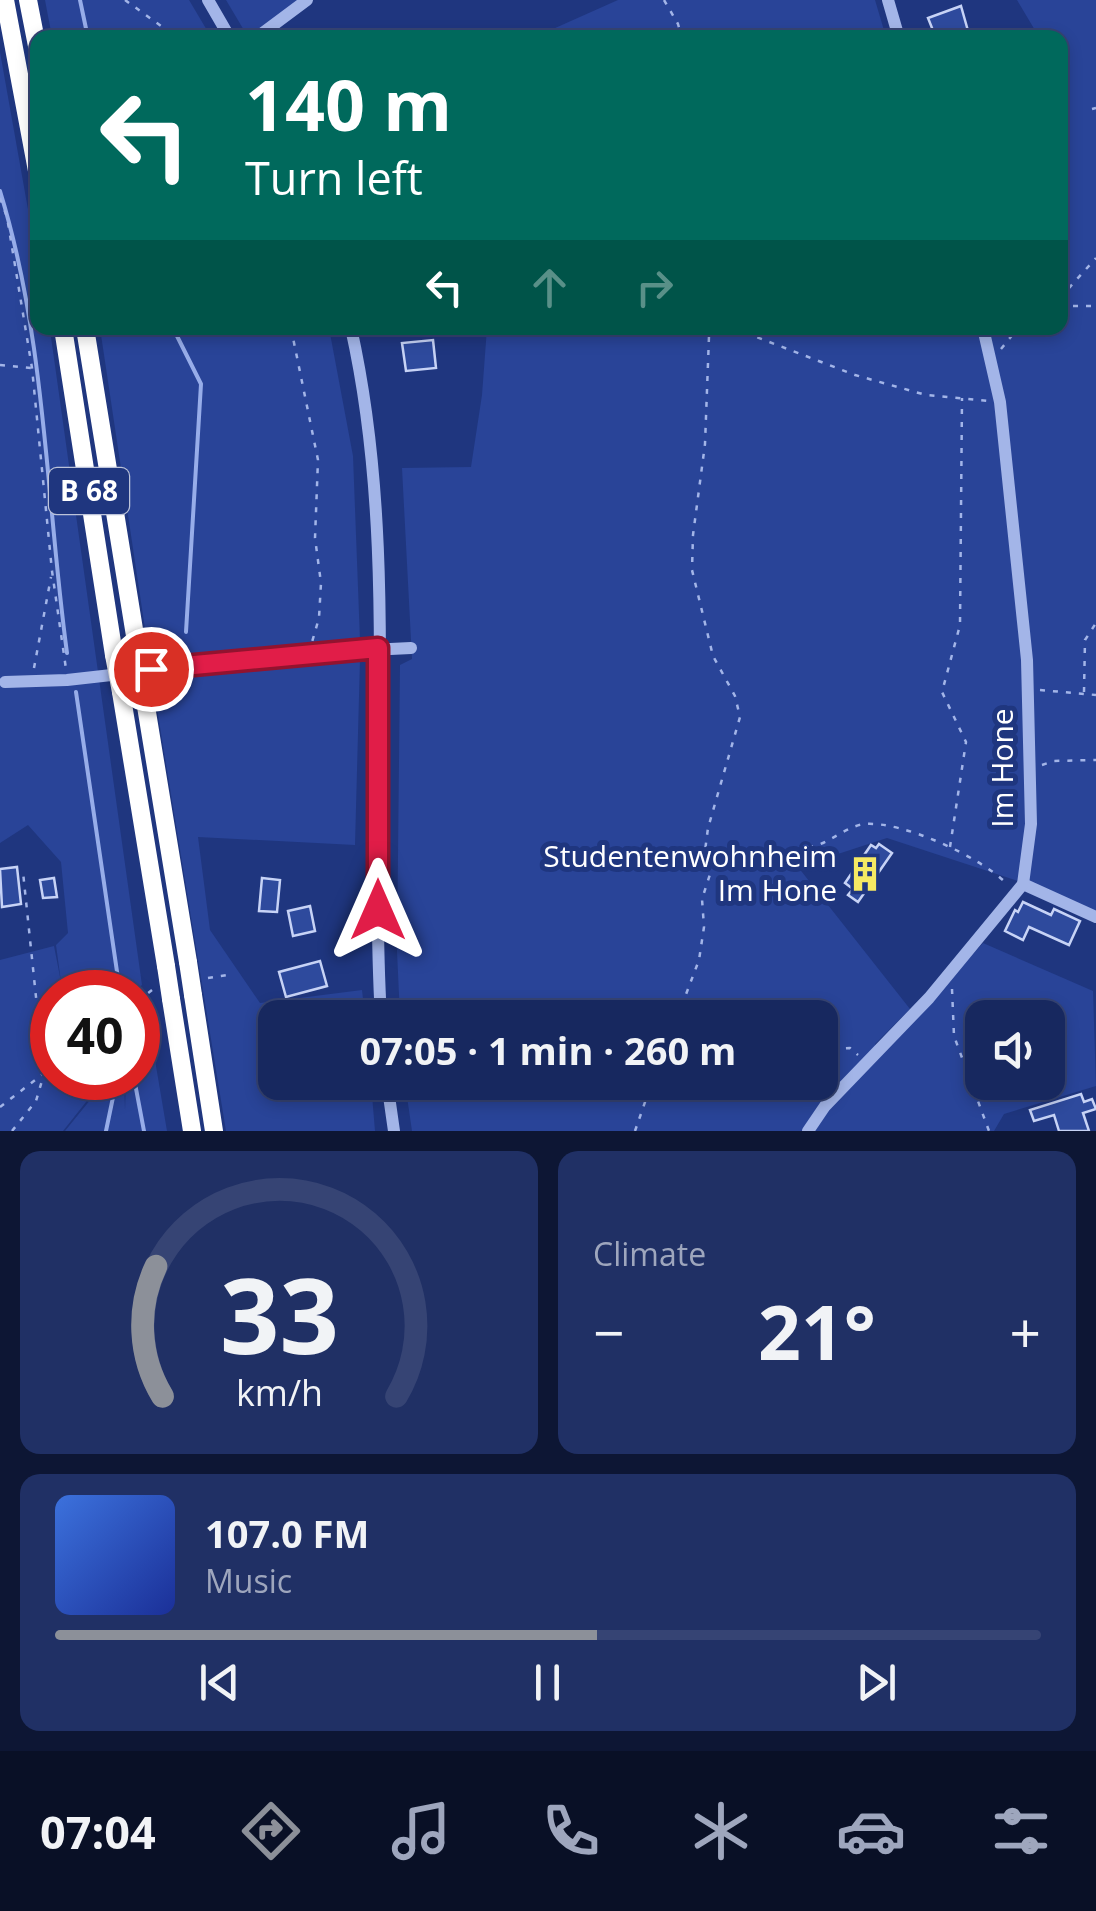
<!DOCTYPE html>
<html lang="en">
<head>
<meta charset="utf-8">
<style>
	:root { --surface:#17285f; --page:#203065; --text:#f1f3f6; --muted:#9ea6bd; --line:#364474; --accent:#8c9099 }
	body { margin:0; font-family:"Open Sans",sans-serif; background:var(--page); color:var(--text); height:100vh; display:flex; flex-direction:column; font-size:38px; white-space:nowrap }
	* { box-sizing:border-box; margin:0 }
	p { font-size:32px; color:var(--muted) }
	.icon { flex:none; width:55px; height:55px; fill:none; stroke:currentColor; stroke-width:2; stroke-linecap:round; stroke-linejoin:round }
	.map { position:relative; height:1131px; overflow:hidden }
	.details { display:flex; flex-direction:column; gap:20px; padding:20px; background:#0d1634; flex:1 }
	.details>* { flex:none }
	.hud { position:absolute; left:30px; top:30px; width:1038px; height:305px; border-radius:20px; box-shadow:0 5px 15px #0003,0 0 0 2px var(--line); background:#00695c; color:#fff; overflow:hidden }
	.fabs { position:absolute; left:965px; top:1000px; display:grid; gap:20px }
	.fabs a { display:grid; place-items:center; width:100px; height:100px; border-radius:20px; background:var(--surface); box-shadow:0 5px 15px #0003,0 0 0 2px var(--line); font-size:50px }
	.speed { position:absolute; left:30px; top:970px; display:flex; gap:20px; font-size:50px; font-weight:700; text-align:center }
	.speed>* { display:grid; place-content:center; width:130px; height:130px; border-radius:50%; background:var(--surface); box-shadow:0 5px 15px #0003,0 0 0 2px var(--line); line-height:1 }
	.speed .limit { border:15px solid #d22; background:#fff; color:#111 }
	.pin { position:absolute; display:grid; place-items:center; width:85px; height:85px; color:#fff; margin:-42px; border:5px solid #fff; border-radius:50%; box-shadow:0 2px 10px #0007 }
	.me { position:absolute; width:110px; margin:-55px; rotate:0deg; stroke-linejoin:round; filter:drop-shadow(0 0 8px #0008) }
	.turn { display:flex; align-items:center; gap:35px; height:210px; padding:0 50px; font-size:45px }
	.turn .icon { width:130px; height:130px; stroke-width:2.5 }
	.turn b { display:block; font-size:70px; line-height:85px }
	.lanes { display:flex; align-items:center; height:95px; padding:0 50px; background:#0003; justify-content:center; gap:50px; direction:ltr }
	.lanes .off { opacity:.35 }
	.big { font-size:75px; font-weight:700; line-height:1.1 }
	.details .card { flex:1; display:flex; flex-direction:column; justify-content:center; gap:15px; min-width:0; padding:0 35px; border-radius:20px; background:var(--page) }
	.details .dial { align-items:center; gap:0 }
	.dial svg { height:260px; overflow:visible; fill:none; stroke:var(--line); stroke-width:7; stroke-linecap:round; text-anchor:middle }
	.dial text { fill:var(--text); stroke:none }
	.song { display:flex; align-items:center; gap:30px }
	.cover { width:120px; height:120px; border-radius:15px; background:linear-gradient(135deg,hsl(220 70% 55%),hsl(230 70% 35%)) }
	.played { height:10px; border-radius:5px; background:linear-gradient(90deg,var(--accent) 55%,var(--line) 55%) }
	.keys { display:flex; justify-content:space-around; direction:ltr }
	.heat { display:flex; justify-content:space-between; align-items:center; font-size:55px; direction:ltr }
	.details .tiles { flex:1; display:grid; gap:20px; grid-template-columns:1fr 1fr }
	.card:last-child { grid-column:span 2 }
	.trip { position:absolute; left:258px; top:1000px; width:580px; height:100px; border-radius:20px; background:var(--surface); box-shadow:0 5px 15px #0003,0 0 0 2px var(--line); font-weight:700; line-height:100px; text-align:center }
	.menu { display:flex; height:160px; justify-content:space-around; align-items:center; background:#091026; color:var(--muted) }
	.menu .icon { width:70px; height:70px }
	.menu .active { color:var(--accent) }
	.menu b { font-size:45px; color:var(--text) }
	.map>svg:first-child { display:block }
	.green { fill:#294498; fill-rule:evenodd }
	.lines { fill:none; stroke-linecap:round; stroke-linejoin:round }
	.stream { stroke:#97ade9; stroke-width:4 }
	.building { fill:#2e4a9d; stroke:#c7d3f6; stroke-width:2.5 }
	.path { stroke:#a3b5e8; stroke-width:2.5; stroke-dasharray:5 8; stroke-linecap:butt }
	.minor { stroke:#a3b5e8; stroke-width:12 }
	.highway { stroke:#fff; stroke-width:18 }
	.highway-bridge { stroke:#fff; stroke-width:18 }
	.route-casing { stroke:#92132f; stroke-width:25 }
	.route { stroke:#e11d48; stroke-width:18 }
	.labels { text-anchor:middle; stroke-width:10; stroke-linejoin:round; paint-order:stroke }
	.shield { fill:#1f367f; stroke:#bcc3d9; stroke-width:2.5 }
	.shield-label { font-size:28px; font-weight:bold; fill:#fff }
	.street-label { font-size:30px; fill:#fff; stroke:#1f367f }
	.poi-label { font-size:30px; fill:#fff; stroke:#1f367f; text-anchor:end }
</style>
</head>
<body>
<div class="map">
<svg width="1096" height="1131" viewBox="0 0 1096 1131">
	<rect width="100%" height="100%" fill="#1f367f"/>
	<g class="green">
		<polygon points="45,0 189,0 211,37 52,37"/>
		<polygon points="226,0 302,0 248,37"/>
		<polygon points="618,0 875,0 886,37 535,37"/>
		<path d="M1017,0H1096V917L1021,882L887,838L798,867L910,1009L875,1044L881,1053L983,943L1093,991L1096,1086L1004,1114L994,1131H412L405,1083L820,1082V1018L400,1017L397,951L400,665L412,659L402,468L471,467L482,395L487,328H1060V38L1039,37ZM982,1018H1048V1082H982Z"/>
		<polygon points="0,52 37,260 38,328 50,330 142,985 133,992 120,992 108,905 118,992 52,992 52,1078 105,1078 63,1131 0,1131 0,960 54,946 61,982 56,945 68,933 61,862 28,825 0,843"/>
		<polygon points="100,328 329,328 353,456 360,640 150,662"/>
		<polygon points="360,659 355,845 198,837 210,930 260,1003 362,990 365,1017 275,1018 275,1082 371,1083 375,1131 226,1131 152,678"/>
		<polygon points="146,1007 167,1131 65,1131 108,1078 124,1078 125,1110 126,1078 138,1078 138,1014"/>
	</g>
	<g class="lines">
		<g class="stream">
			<polyline points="80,0 88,38"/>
			<path d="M0,191C46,340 46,499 67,653"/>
			<polyline points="173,328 201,384 186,632"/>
			<polyline points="76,692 120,992"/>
			<polyline points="134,1078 144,1131"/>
			<polyline points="106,1131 117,1078"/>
		</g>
	</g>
	<g class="building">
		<polygon points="961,6 970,38 936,38 928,18"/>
		<polygon points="433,340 436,368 406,371 402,343"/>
		<polygon points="879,844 892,853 858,902 848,895 853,889 845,883 871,845 876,848"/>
		<polygon points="17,867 21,904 2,907 0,869"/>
		<polygon points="54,878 57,897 43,898 40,880"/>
		<polygon points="262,878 280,880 277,912 259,911"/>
		<polygon points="1023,902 1051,915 1054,909 1080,921 1069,945 1029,927 1023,940 1005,931 1015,910 1018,912"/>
		<polygon points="310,906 315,931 293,936 288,911"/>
		<polygon points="320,961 327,986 286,997 279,972"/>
		<polygon points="1081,1094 1084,1102 1092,1099 1096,1109 1083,1113 1089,1131 1059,1131 1054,1115 1034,1121 1030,1110"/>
	</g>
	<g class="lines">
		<g class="path">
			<polyline points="125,0 161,26 161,38"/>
			<polyline points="664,0 678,24 682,38"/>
			<polyline points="1092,109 1096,108"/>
			<polyline points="0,198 7,217 32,368 52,571 66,669"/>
			<polyline points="1060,298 1096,258"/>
			<polyline points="1060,306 1096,306"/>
			<polyline points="291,328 318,460 315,538 321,583 319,618 312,642"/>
			<path d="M718,328L709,336L705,444L693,535L692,570L713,656L735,696L740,717L708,828L705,851L715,861C749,861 782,855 815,846C832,841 847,826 865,824C903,821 980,857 1006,883"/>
			<polyline points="733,328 855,375 926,395 988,401"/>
			<polyline points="1001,349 1018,328"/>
			<polyline points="0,365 31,368"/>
			<polyline points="34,668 51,577"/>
			<polyline points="1040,690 1096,695"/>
			<polyline points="1084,692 1085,640 1096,623"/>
			<polyline points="1042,765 1054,761 1096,760"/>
			<polyline points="950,847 966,742 942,692 960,625 962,398"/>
			<polyline points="208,978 233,974"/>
			<polyline points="952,989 954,1036 989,1131"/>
			<polyline points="138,1001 152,990"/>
			<polyline points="680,1014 756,1013 773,1018"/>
			<polyline points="677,1018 699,960 704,927 702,899 714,862"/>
			<polyline points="820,1050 850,1048 858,1055"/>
			<polyline points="0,1107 52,1067"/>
			<polyline points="12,1131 36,1101 44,1074 23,872"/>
			<polyline points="635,1131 652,1082"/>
		</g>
		<g class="minor">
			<polyline points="208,0 230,38"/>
			<polyline points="888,0 899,38"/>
			<polyline points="256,38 307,0"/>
			<path d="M351,328C401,551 368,790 381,1018"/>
			<polyline points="5,682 67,680 308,653 411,648"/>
			<polyline points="1023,884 1096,917"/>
			<polyline points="387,1082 394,1131"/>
			<polyline points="808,1131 825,1106 929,998 1023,884 1031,824 1027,660 1000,402 983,328"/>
		</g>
		<g class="highway">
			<polyline points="5,0 38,176"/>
			<polyline points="28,0 38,51"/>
			<polyline points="63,328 114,655"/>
			<polyline points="85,328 138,654"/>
			<polyline points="143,688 188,962"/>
			<polyline points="121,692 166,966"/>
			<polyline points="193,995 214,1131"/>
			<polyline points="171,999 192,1131"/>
		</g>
		<g class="highway-bridge">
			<polyline points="138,654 143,688"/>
			<polyline points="114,655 121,692"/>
			<polyline points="188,962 193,995"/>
			<polyline points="166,966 171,999"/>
		</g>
	</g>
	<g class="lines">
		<defs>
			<polyline id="route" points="151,669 378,648 378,910"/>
		</defs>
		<use href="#route" class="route-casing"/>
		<use href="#route" class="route"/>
	</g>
	<defs>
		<symbol id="building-bare" viewBox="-9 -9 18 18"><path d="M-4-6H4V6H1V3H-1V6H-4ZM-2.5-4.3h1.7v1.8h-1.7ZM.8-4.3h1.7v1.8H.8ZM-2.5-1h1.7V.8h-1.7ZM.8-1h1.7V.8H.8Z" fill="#f6e963" stroke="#1f367f" stroke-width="2.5" paint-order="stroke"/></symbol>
	</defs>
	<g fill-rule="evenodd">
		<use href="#building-bare" x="840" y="849" width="50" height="50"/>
	</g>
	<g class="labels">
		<rect class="shield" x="49" y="468" width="80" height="46" rx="8"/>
		<g class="shield-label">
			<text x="89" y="501">B 68</text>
		</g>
		<g class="street-label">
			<text transform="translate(1003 768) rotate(-90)" y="10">Im Hone</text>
		</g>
		<g class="poi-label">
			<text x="837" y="867">Studentenwohnheim<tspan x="837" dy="34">Im Hone</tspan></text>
		</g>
	</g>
</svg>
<div class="fabs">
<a><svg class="icon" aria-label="sound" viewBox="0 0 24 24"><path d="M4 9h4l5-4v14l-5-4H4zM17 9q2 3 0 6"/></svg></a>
</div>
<div class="speed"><div class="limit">40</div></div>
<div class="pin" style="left:151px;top:669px;background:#d93025"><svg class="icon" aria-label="arrive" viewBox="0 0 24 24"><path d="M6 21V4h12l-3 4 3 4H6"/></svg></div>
<svg class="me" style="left:378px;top:910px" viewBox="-20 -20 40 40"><path d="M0-17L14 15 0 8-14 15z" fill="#e11d48" stroke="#fff" stroke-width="4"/></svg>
<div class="trip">07:05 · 1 min · 260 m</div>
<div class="hud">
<div class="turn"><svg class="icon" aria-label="left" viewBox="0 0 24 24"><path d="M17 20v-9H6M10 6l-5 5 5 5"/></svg><div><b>140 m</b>Turn left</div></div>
<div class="lanes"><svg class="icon" aria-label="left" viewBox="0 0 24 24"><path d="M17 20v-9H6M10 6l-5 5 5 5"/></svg><svg class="icon off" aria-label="ahead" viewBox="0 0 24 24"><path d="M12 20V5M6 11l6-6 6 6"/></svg><svg class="icon off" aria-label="right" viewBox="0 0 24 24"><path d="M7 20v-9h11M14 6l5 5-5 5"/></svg></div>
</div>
</div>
<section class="details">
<div class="tiles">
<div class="card dial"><svg viewBox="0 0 100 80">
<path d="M14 69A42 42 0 1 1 86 69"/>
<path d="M14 69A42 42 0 0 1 12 29" stroke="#8c9099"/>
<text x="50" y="56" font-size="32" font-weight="700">33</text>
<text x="50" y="72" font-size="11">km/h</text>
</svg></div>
<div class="card"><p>Climate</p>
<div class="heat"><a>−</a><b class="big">21°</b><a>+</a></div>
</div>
<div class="card">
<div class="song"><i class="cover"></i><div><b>107.0 FM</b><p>Music</p></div></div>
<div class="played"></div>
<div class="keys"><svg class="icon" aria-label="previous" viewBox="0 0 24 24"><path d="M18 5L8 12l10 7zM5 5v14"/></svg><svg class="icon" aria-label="pause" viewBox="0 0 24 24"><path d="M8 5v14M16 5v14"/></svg><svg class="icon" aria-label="next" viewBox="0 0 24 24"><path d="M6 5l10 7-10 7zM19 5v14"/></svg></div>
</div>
</div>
</section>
<nav class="menu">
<b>07:04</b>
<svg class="icon active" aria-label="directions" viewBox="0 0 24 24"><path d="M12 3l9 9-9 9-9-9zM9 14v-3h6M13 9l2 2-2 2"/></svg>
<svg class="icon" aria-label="music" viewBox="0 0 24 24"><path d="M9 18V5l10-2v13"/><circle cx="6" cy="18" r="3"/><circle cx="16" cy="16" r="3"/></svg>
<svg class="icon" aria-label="phone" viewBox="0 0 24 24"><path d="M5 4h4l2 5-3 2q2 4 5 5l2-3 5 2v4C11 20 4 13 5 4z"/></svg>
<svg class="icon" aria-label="climate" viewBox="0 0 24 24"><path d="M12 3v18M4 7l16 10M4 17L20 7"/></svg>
<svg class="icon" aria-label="car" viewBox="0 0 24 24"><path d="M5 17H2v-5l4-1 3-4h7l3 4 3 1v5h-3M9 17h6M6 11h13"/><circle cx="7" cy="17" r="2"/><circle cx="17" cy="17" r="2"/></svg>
<svg class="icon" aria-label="filters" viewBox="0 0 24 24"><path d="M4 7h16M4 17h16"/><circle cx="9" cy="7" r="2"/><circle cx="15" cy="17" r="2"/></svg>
</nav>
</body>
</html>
